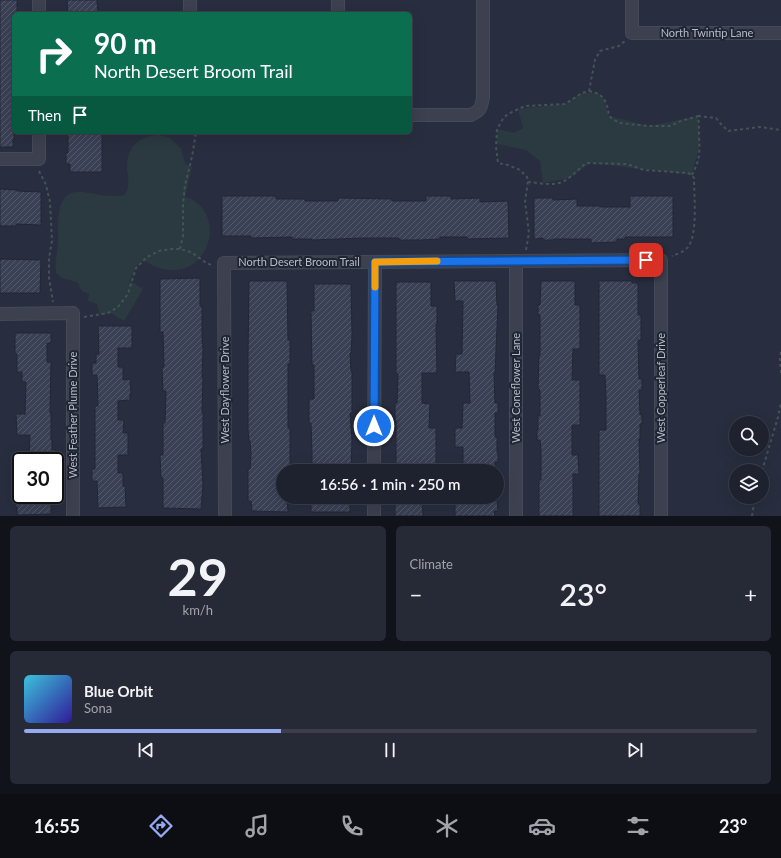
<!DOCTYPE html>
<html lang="en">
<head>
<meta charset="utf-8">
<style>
	:root { --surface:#1e222f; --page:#262a37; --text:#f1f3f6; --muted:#a1a4aa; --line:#3c3f4b; --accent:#96aaf1 }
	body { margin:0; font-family:Lato,sans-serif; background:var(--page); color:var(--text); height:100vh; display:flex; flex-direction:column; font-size:15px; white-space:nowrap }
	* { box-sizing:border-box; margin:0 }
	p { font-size:13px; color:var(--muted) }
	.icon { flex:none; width:22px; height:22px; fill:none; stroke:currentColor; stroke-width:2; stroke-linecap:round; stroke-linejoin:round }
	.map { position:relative; height:516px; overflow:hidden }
	.panel { display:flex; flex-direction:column; gap:10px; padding:10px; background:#10131a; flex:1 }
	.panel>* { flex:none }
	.guide { position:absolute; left:12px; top:12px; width:400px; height:122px; border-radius:6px; box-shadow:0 4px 16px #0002,0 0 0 1px var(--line); background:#0b6e4f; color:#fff; overflow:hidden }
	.buttons { position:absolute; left:729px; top:416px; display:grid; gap:8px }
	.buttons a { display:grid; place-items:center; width:40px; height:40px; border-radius:50%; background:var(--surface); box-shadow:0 4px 16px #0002,0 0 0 1px var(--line); font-size:20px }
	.speed { position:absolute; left:12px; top:452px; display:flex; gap:8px; font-size:20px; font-weight:700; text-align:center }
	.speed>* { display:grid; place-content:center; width:52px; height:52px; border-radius:50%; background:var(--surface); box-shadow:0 4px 16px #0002,0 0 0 1px var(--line); line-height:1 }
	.speed .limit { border:2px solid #111; border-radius:6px; background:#fff; color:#111 }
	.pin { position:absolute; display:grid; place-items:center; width:34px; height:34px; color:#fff; margin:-17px; border-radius:8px; box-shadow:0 2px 6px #0006 }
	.me { position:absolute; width:44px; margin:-22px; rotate:0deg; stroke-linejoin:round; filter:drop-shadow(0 0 3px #0008) }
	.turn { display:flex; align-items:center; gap:14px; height:84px; padding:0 16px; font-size:18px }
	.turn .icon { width:52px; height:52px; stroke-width:2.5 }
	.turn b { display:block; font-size:28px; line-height:34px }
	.then { display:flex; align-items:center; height:38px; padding:0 16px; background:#0003; gap:8px; font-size:15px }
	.big { font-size:30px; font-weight:600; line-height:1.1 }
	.panel .widget { flex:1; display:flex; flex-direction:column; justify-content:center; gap:6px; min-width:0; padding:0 14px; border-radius:6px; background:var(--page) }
	.panel .dial { align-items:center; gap:0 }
	.dial b { font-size:52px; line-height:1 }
	.song { display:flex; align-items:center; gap:12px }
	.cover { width:48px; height:48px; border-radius:6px; background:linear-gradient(135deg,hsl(190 70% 55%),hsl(250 70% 35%)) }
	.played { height:4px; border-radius:2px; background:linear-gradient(90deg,var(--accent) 35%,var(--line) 35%) }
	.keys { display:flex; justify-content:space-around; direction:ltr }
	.heat { display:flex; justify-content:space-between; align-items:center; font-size:22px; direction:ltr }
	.panel .tiles { flex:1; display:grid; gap:10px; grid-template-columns:1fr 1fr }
	.widget:last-child { grid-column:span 2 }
	.trip { position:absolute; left:276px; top:464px; width:228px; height:40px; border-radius:20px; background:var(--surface); box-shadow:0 4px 16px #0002,0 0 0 1px var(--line); font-weight:600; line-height:40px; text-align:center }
	.tab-bar { display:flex; height:64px; justify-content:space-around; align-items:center; background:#0c0e13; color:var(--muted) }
	.tab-bar .icon { width:28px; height:28px }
	.tab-bar .current { color:var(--accent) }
	.tab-bar b { font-size:18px; color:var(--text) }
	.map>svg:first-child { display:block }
	.green { fill:#2a3a40 }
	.building { fill:url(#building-hatch); stroke:#222736 }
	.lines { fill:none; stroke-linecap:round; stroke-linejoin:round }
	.minor-casing { stroke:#454958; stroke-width:14 }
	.path { stroke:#435358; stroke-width:2; stroke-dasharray:3 3; stroke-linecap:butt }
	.minor { stroke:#3c404f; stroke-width:12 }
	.route-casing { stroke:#114b97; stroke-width:10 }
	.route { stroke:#1a73e8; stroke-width:7 }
	.slow { stroke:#f59e0b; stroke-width:7 }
	.labels { text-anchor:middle; stroke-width:4; stroke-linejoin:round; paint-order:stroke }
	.street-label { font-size:11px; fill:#b8bcc9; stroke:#202534 }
</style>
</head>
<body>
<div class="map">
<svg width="781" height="516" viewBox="0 0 781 516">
	<defs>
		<pattern id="building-hatch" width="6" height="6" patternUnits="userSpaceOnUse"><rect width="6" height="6" fill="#3a4155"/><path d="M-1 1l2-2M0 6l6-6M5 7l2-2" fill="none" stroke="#545a6c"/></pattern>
	</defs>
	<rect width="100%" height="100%" fill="#282e3f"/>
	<g class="green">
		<polygon points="582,93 598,93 604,99 609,116 649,126 698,116 700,145 692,175 590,163 570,178 543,183 540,161 526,150 497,144 497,129 514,133 523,128 519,113 519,109 554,105 565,104"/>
		<path d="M159,135L170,138L181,149L185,163L192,167L185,197C187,198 191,198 193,200C195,201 196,203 198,204C200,206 203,208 204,211C218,231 206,262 183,269C174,271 165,270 156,267C149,264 146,260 139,262L134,271L130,281L122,279L132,282L143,289L124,321L110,313L100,315L97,304L88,301L89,294L82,291L77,282L62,278L56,273C55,262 57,253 58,242C59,227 54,195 76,192C84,191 92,194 100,195C107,196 115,196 122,196C123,195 125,194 126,192C130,186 128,176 127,170C126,148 138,136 159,135Z"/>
	</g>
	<g class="building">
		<polygon points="0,0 17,0 17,14 14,14 14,139 13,139 13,147 0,147"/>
		<polygon points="67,0 97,0 98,14 68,14"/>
		<polygon points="68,132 102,132 102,172 70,172 70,164 66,164 66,153 68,153"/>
		<polygon points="0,189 17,190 17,191 41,192 41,225 16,224 16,226 0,226"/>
		<polygon points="222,196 276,196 276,199 305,199 305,201 338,201 338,198 392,199 392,201 426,201 426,196 451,196 451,199 480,198 480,202 508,201 509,238 467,239 467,237 440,237 440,239 421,240 399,240 399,238 363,238 312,240 312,239 292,239 292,237 251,238 251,236 222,236"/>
		<polygon points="630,196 673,196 673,237 625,237 625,239 617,239 617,242 591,243 591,239 553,239 553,240 543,240 543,238 534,239 534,198 553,198 553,200 577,199 577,206 601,206 601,207 630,207"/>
		<polygon points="0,259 41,260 40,293 0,293"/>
		<polygon points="200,278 200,306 202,306 202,337 203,349 202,377 203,377 202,412 203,412 203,449 201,449 203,484 201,509 163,508 163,478 161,478 160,455 163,455 163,423 165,423 166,391 163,391 162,367 164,367 163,332 160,332 160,279"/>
		<polygon points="249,281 287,281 288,340 290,340 290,364 288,364 288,428 290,428 290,471 283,471 283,497 287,497 288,512 252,511 251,501 248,501 248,469 250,469 251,455 250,441 249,441 248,429 248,354"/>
		<polygon points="454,281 496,281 497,305 498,305 495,373 494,373 495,403 498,403 498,413 495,413 495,437 497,437 497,452 498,452 498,462 495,462 495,471 463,471 463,447 455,447 455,428 462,428 463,403 470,403 469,372 455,372 456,354 462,354 463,301 455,301"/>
		<polygon points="541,281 575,281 575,305 580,305 580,349 573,349 572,380 580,380 580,425 572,425 572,455 578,455 579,474 573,474 573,516 539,516 539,480 541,480 541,449 540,440 537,440 537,430 538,430 538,415 540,416 540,390 538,389 539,355 540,355 540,315 538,315 538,305 540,305"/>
		<polygon points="599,281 632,281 632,283 638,283 638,315 641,315 641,340 638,340 639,379 642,379 642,390 639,390 640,415 642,415 642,424 640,424 640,439 639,439 640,474 639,474 638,504 640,504 640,516 599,516 599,430 606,430 606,397 605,375 599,375"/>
		<polygon points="396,282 431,282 431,306 437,306 437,325 436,325 437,373 422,373 422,403 430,404 429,428 436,428 436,470 396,471 396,421 395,421 395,403 397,403 398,374 396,374"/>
		<polygon points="314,284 351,284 352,335 351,353 350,353 351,371 352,371 352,413 350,413 352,439 351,471 312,471 312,453 311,423 309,423 309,399 314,399 314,365 312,365 311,311 314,311"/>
		<polygon points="98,326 132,326 132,348 118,348 118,367 123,367 123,380 130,379 131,393 130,393 130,400 118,401 118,420 124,420 123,433 128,433 128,455 118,455 118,473 123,473 123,486 125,486 126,507 98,508 97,481 92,481 92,469 95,469 95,406 98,406 97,375 92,375 92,363 96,363 96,354 99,354"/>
		<polygon points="15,333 51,333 51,343 47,343 47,362 51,362 50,413 51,413 51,440 52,440 52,450 56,450 56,461 29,461 30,435 17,435 16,414 25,414 26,382 22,382 22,372 17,372 17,354 15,354"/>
		<polygon points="15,495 51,495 51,514 17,515 17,507 16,507"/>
		<rect x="311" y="497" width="39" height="15"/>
		<polygon points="455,500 497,500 498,511 494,511 495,516 455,516"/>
		<polygon points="395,501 422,501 423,516 395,516"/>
	</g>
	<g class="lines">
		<defs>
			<g id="minor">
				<polyline points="39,0 39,14"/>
				<polyline points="632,0 632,33 781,33"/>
				<polyline points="190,14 190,0"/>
				<polyline points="338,14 338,0"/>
				<path d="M410,115H471C480,111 481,108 483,98V0"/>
				<polyline points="0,159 39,159 39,132"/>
				<polyline points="516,261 516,516"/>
				<polyline points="0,314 73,313 73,516"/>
				<polyline points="374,471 375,262"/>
				<polyline points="225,516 224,263 661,260 661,516"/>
				<polyline points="374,516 374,497"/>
			</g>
		</defs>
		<use href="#minor" class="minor-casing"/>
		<g class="path">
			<path d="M589,91C604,94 607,101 609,116L614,120L620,123L649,126H671L678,122L698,116C699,123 699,129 699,135C700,152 700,160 692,175"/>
			<polyline points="698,116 716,118 720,123 728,131 760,127 781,130"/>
			<polyline points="39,171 46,185 50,202 52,241 49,258 49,278 53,302"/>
			<path d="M528,182C542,183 558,188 570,177C576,173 580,167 587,163L627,164L644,170L688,173L692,175L694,178C694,195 698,234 688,247C684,252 677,254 672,256"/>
			<polyline points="180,249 183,236 183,204 185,185 192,157 196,132"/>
			<polyline points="526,250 529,233 525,202 528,181 527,177 520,170 508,165 498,163 496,147 497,129 504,117 512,112 525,106 565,104 582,93 589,91 595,60 600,51 619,46 625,41"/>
			<polyline points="84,317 108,313 118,307 128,294 136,268 147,257 159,251 171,249 180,249 191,252 205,262 213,266"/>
			<polyline points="781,352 780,358 781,374"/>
			<polyline points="762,471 778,417 781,403"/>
			<polyline points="752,516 755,497"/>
		</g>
		<use href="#minor" class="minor"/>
	</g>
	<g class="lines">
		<defs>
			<polyline id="route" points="374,426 375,262 646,260"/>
		</defs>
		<use href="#route" class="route-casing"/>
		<use href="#route" class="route"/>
		<polyline class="slow" points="375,287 375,262 437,261"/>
	</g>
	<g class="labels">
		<g class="street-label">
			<text x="707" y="37">North Twintip Lane</text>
			<text x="299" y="266">North Desert Broom Trail</text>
			<text transform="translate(516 388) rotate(-90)" y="4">West Coneflower Lane</text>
			<text transform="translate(661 388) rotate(-90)" y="4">West Copperleaf Drive</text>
			<text transform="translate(225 390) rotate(-90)" y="4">West Dayflower Drive</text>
			<text transform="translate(73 415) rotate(-90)" y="4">West Feather Plume Drive</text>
		</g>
	</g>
</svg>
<div class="buttons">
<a><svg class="icon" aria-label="search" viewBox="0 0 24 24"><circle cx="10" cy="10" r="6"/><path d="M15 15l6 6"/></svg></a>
<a><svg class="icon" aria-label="layers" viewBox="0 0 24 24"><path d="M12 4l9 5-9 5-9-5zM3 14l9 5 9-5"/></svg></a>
</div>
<div class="speed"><div class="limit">30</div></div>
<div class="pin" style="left:646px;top:260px;background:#d93025"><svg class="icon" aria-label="arrive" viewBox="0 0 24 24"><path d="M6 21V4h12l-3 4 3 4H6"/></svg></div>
<svg class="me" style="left:374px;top:426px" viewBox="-20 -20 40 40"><circle r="17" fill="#1a73e8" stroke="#fff" stroke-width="3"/><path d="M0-11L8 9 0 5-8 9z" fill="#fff"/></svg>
<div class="trip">16:56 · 1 min · 250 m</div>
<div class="guide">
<div class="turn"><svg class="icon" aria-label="right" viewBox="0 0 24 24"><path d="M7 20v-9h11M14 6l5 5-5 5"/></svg><div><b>90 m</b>North Desert Broom Trail</div></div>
<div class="then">Then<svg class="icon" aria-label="arrive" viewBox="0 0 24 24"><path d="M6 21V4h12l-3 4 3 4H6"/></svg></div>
</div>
</div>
<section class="panel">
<div class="tiles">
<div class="widget dial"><b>29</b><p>km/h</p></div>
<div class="widget"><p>Climate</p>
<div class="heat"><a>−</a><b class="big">23°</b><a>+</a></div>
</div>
<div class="widget">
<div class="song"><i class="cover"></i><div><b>Blue Orbit</b><p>Sona</p></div></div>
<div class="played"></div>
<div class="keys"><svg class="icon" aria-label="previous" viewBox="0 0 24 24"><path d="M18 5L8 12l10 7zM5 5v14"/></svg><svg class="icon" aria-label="pause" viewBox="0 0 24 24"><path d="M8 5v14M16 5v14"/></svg><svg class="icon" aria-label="next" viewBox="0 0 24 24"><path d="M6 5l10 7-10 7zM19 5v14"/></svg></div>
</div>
</div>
</section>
<nav class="tab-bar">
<b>16:55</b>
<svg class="icon current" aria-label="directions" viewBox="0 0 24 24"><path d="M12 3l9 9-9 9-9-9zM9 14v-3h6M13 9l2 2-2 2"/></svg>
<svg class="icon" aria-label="music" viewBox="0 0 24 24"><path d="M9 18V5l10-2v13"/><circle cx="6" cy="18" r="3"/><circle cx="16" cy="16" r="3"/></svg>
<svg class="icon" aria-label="phone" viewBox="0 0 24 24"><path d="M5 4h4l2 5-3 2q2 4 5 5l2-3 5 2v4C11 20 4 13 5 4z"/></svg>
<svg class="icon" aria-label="climate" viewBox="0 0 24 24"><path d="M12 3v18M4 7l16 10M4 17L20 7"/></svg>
<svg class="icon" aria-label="car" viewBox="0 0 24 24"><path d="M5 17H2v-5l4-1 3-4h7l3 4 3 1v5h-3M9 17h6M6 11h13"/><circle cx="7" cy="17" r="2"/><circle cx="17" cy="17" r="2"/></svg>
<svg class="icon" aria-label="filters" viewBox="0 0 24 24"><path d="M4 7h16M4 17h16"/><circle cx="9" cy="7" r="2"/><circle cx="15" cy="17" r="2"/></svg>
<b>23°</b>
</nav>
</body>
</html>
